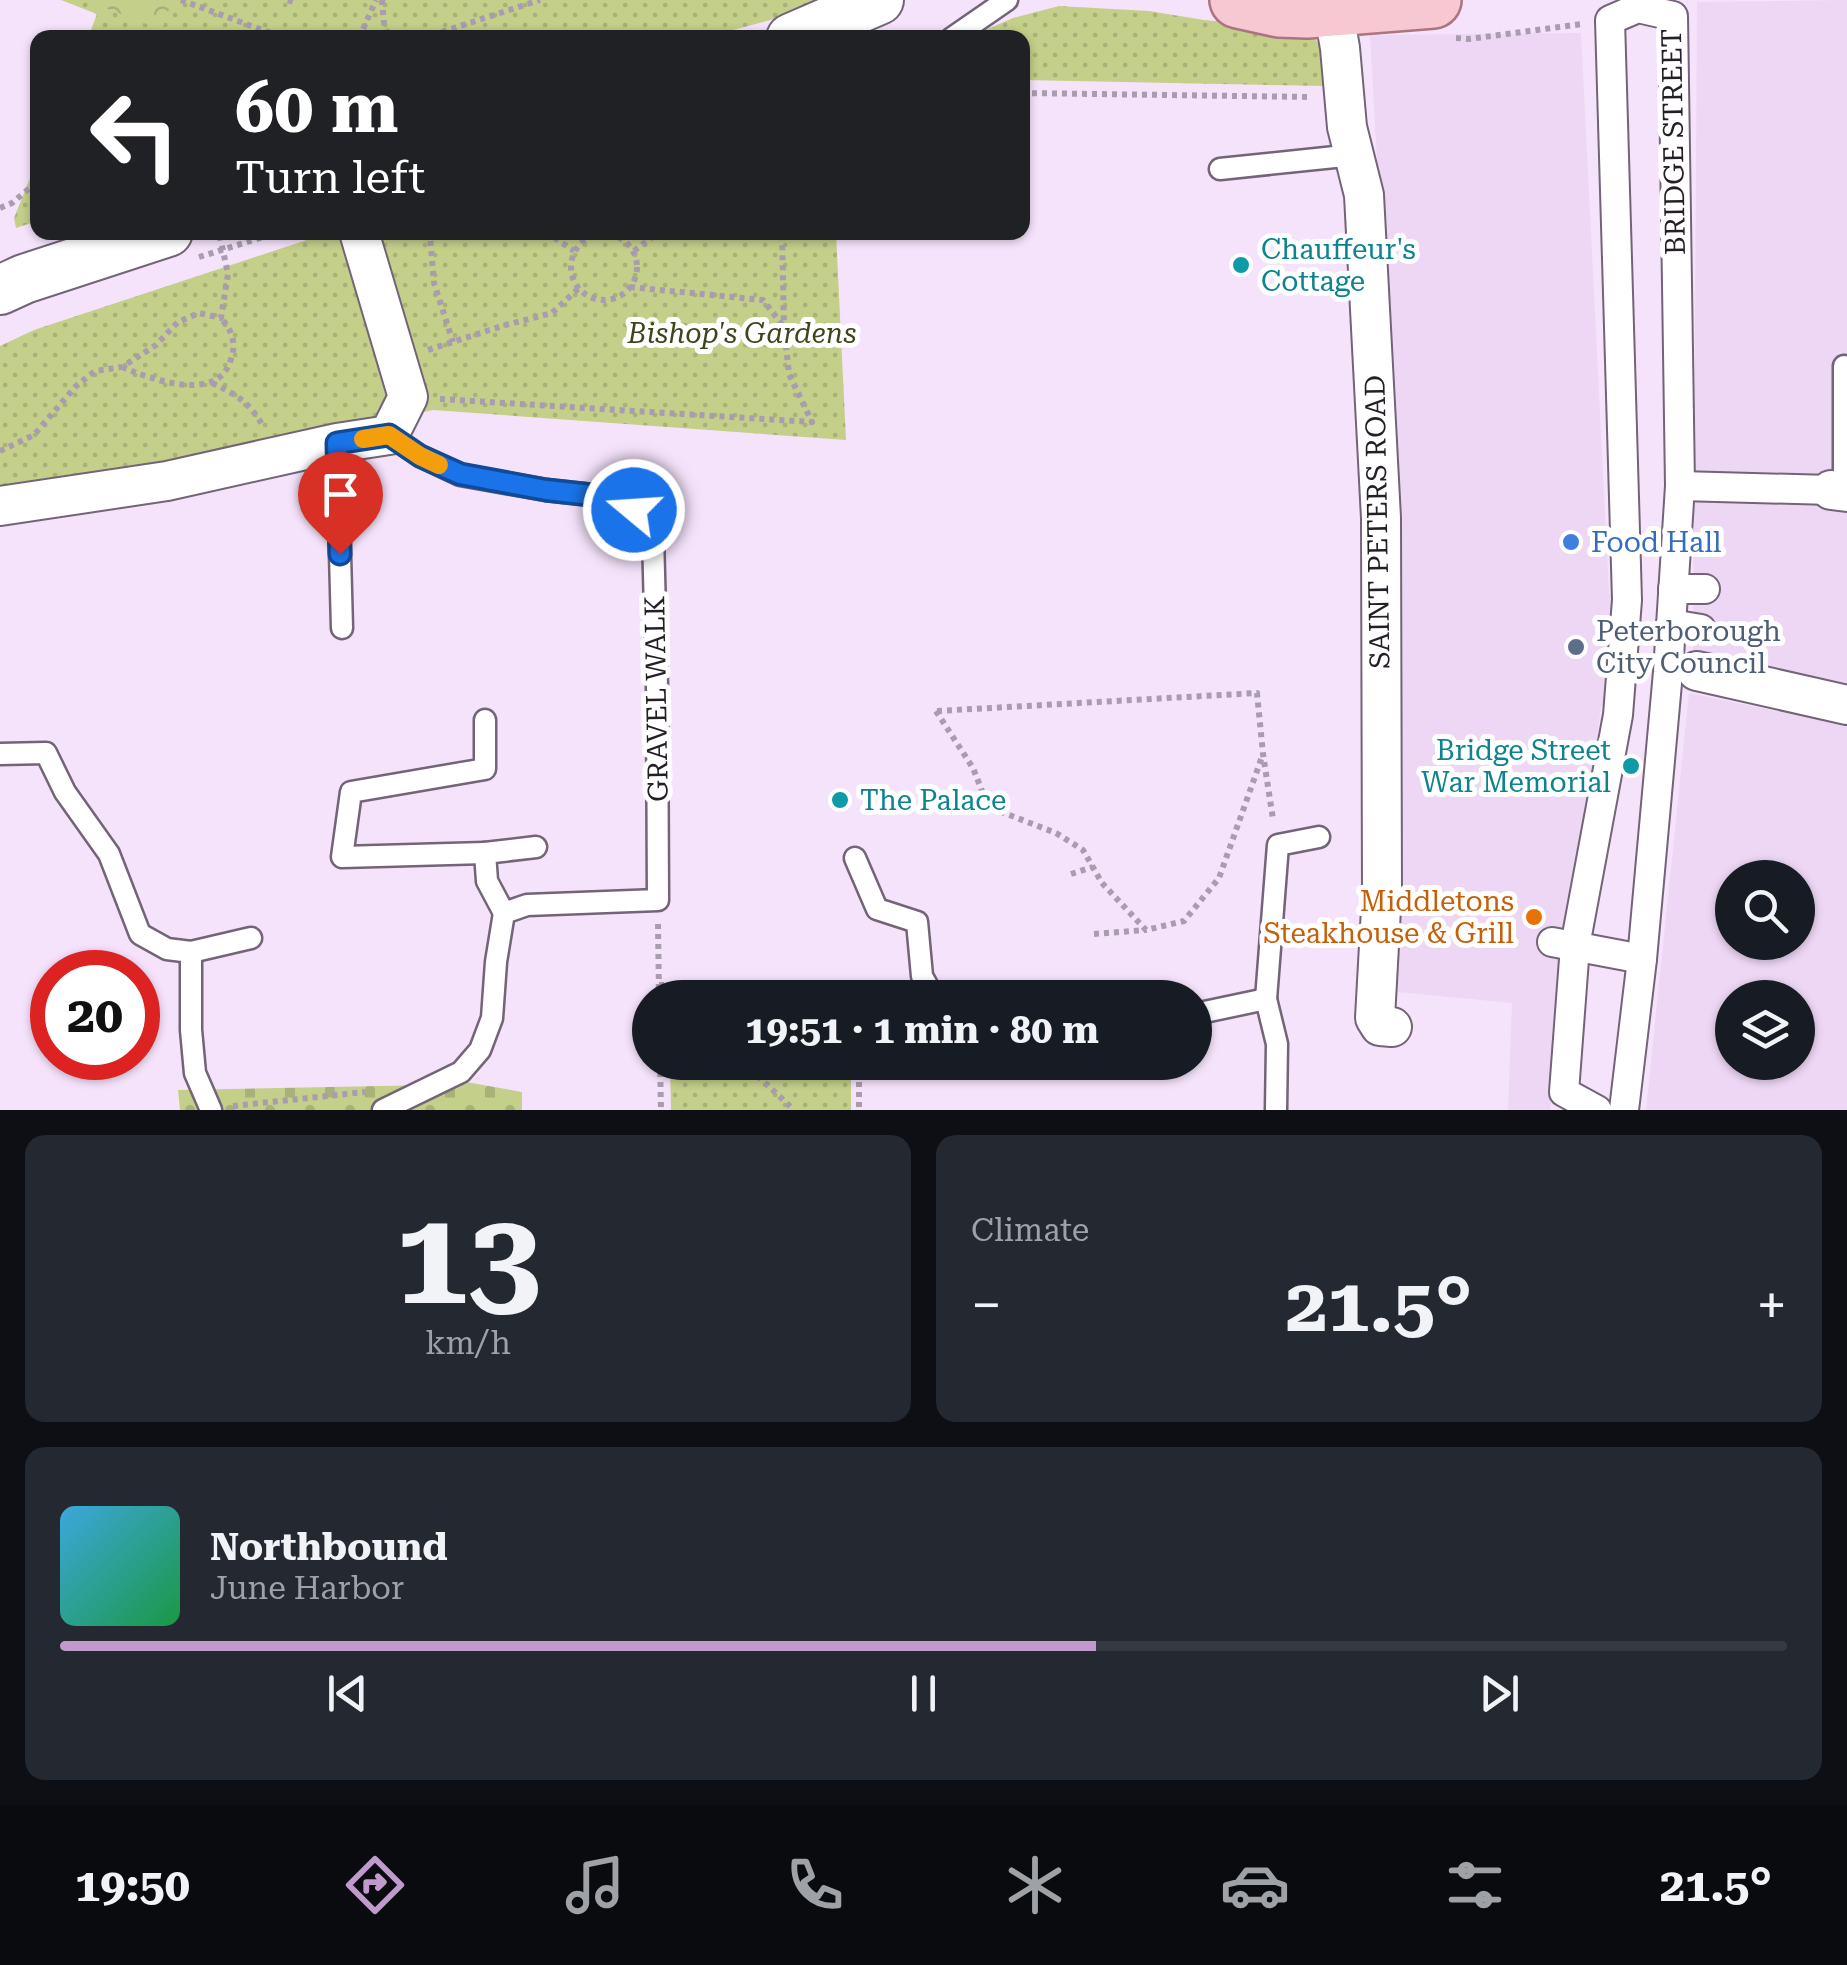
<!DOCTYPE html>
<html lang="en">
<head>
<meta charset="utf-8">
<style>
	:root { --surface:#171b24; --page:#242831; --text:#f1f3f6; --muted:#9ea1a6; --line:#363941; --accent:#c09acd }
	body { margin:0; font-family:"Roboto Serif",serif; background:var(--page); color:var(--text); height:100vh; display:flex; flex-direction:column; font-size:38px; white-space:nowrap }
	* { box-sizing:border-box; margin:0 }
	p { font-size:32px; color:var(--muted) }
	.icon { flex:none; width:55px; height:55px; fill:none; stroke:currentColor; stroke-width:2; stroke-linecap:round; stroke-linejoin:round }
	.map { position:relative; height:1110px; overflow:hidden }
	.details { display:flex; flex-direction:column; gap:25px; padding:25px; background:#0d0f14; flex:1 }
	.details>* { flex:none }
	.top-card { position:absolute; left:30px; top:30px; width:1000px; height:210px; border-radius:20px; box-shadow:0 2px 8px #0004; background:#202124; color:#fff; overflow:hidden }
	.tools { position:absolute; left:1715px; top:860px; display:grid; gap:20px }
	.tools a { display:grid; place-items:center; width:100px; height:100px; border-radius:50%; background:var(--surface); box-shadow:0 2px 8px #0004; font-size:50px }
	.speed { position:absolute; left:30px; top:950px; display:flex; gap:20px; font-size:50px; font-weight:700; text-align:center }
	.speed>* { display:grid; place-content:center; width:130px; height:130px; border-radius:50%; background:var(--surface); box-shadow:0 2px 8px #0004; line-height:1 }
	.speed .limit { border:15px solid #d22; background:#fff; color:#111 }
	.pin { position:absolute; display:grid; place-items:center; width:85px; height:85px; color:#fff; margin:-102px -42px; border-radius:50% 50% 50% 0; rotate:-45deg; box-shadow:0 0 10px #0007 }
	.pin .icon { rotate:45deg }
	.me { position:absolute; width:110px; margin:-55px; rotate:288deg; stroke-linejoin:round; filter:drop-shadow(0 0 8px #0008) }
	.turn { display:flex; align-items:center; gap:35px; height:210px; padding:0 40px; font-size:45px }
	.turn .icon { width:130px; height:130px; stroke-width:2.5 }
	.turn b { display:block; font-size:70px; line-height:85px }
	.big { font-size:75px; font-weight:700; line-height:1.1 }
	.details .widget { flex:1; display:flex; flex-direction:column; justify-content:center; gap:15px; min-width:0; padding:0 35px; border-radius:20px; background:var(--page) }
	.details .dial { align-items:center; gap:0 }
	.dial b { font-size:130px; line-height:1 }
	.song { display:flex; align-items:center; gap:30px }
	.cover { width:120px; height:120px; border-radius:15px; background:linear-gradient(135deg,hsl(200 70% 55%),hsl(140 70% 35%)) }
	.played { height:10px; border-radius:5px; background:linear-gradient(90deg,var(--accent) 60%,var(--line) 60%) }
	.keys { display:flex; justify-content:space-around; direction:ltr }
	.heat { display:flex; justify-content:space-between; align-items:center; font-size:55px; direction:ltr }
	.details .tiles { flex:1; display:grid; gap:25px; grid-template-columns:1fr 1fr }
	.widget:last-child { grid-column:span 2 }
	.trip { position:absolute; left:632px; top:980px; width:580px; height:100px; border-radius:50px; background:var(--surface); box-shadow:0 2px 8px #0004; font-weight:700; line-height:100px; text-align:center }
	.tabs { display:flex; height:160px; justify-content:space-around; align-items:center; background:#090b0e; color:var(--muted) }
	.tabs .icon { width:70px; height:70px }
	.tabs .on { color:var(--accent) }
	.tabs b { font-size:45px; color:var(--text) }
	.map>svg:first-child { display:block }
	.built { fill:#edd7f5; fill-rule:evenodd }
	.green { fill:url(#green-dots) }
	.forest { fill:url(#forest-crowns) }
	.cemetery { fill:url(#cemetery-stones) }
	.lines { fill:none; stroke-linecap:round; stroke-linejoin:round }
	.service-casing { stroke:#736478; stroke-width:25 }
	.pedestrian-casing { stroke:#736478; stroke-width:32 }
	.minor-casing { stroke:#736478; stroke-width:42 }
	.tertiary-casing { stroke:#736478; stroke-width:52 }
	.primary-casing { stroke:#aa7481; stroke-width:60 }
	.path { stroke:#a99cae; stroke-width:6; stroke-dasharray:5 5; stroke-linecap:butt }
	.service { stroke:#fff; stroke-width:20 }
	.pedestrian { stroke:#fff; stroke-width:28 }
	.minor { stroke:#fff; stroke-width:38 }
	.tertiary { stroke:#fff; stroke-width:48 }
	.primary { stroke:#f7c8d1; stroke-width:55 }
	.route-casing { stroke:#114b97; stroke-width:25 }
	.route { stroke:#1a73e8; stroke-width:18 }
	.slow { stroke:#f59e0b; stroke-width:18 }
	.culture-dot { fill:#0f9aa8; stroke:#fff; stroke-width:4 }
	.shop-dot { fill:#3f7fe0; stroke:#fff; stroke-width:4 }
	.service-dot { fill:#5c6f8a; stroke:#fff; stroke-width:4 }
	.food-dot { fill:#e8710a; stroke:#fff; stroke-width:4 }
	.labels { text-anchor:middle; stroke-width:10; stroke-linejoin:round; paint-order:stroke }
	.street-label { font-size:28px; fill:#241e26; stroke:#fff }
	.culture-label { font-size:28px; fill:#0d838f; stroke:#fff; text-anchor:start }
	.park-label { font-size:28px; font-style:italic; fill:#3f441d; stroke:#fff }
	.shop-label { font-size:28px; fill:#366cbe; stroke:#fff; text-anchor:start }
	.service-label { font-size:28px; fill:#4e5e75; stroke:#fff; text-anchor:start }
	.food-label { font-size:28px; fill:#c56008; stroke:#fff; text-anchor:end }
</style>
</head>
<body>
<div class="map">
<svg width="1847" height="1110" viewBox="0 0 1847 1110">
	<defs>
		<pattern id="green-dots" width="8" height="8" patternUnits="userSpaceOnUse" patternTransform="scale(2.5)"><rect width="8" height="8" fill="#c4cf8a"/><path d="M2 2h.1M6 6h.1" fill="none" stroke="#a8b177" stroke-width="1.8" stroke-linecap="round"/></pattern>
		<pattern id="forest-crowns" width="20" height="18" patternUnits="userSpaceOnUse" patternTransform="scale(2.5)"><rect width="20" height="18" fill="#c4cf8a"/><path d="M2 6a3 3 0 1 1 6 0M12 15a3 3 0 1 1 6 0" fill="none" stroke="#a8b177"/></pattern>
		<pattern id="cemetery-stones" width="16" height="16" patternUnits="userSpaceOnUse" patternTransform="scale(2.5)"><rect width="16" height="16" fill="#c4cf8a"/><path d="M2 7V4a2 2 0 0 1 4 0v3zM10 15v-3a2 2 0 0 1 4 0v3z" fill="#a8b177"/></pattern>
	</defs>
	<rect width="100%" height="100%" fill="#f5e3fb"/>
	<g class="built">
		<polygon points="1847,0 1847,693 1693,657 1697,2"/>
		<polygon points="1581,33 1609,594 1625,599 1620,698 1601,706 1550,1110 1508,1110 1512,1003 1387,991 1402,611 1370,35"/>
		<path d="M1689,693L1847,726V1110H1646ZM1732,878H1798V942H1732ZM1732,998H1798V1062H1732Z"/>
	</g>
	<g class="green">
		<polygon points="61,0 841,0 841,1 707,37 88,38 97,14"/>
		<polygon points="1059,6 1149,11 1204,20 1297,29 1317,41 1326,68 1326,86 1023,80 1022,38 967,38 1013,18"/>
		<polygon points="37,161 37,221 16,228 14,218"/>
		<polygon points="328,233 836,233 846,440 433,410 359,426 0,490 0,346 34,330"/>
		<polygon points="670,1063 851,1063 851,1110 671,1110"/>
	</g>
	<polygon class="forest" points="85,0 172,0 162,30"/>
	<polygon class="cemetery" points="449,1079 522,1092 522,1110 180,1110 178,1090 431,1085"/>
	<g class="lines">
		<defs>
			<g id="service">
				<polyline points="952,38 1007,0"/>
				<polyline points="1220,169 1354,155"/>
				<polyline points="1844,366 1844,492"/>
				<polyline points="337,443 342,628"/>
				<polyline points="485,720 485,769 351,792 342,857 485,853"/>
				<polyline points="0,754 46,753 65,792 109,854 140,934 167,949 191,952"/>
				<polyline points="855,858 877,909 917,922 922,976 934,998"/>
				<polyline points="504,913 487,881 485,853 536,847"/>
				<polyline points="1266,999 1278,845 1319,837"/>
				<polyline points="1195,1014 1266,999 1277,1044 1276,1110"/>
				<polyline points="211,1110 195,1073 191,1030 191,952 251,938"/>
				<polyline points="383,1110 461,1072 480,1050 492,1018 496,962 504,913 527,905 658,900 657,687 653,536 634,510 610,497 546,490 460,475 420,456 389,435"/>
			</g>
			<g id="pedestrian">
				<polyline points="1680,486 1831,490"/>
				<polyline points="1673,589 1705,589"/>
				<polyline points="1671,624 1701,629"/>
				<polyline points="1552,942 1642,959"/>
				<polyline points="1597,1110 1564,1092 1575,946 1618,715 1627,600 1610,20 1638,8 1673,16 1680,486 1668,672 1642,959 1624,1110"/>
			</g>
			<g id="minor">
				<polyline points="1333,8 1340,48 1347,127 1364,195 1381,518 1382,891 1375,1018 1380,1026 1392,1027"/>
				<polyline points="1831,490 1847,492"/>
				<polyline points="0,506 167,481 337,443 389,435 408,397 359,232"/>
				<polyline points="1697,671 1847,705"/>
			</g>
			<g id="tertiary">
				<polyline points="791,38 879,0"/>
				<polyline points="0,290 24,279 168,232"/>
			</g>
			<polyline id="primary" points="1238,0 1279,9 1307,10 1433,0"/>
		</defs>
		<use href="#service" class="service-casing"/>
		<use href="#pedestrian" class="pedestrian-casing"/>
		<use href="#minor" class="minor-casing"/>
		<use href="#tertiary" class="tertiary-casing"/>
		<use href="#primary" class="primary-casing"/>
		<g class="path">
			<polyline points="181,0 284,38"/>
			<polyline points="288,0 295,3"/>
			<polyline points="382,0 384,24 389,38"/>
			<polyline points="359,38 376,0"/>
			<polyline points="423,38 540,0"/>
			<polyline points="1456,38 1469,39 1582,24"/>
			<polyline points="1022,93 1311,97"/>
			<polyline points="0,208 12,203 38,181"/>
			<polyline points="433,232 430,236 434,283 453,342"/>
			<polyline points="546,232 574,251"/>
			<circle cx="604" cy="267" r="33"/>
			<polyline points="634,251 659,232"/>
			<polyline points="199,257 279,232"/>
			<polyline points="630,287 763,300 784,327"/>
			<polyline points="428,350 502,326 552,313 579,288"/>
			<path d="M122,367C150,379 216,403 230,362C237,344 233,332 221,318"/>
			<path d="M212,383C236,394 250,403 263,426"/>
			<polyline points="440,399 812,422 789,374 784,327 782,232"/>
			<polyline points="0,451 34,435 76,386 95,371 122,367 156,345 178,322 199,313 221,318 228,274 219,232"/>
			<polyline points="936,711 973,768 982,791 999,811 1056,833 1083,850 1102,883 1146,930 1184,921 1219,878 1263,754"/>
			<polyline points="937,711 1257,693 1263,754 1273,819"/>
			<polyline points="1071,874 1093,867"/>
			<polyline points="658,924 659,998"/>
			<polyline points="1094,934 1145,930"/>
			<polyline points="659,985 859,988 859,998"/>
			<polyline points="659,985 672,998"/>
			<polyline points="660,1062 661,1110"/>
			<polyline points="743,1062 794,1110"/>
			<polyline points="859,1062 859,1110"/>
			<polyline points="233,1106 365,1092"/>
		</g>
		<use href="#service" class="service"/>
		<use href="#pedestrian" class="pedestrian"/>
		<use href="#minor" class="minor"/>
		<use href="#tertiary" class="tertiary"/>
		<use href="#primary" class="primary"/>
	</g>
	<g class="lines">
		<defs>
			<polyline id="route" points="340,554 337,443 389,435 420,456 460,474 546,490 610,497 634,510"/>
		</defs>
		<use href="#route" class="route-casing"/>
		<use href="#route" class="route"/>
		<polyline class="slow" points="363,439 389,435 420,456 439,465"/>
	</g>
	<g class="culture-dot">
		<circle cx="1241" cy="265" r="10"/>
		<circle cx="1631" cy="766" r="10"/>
		<circle cx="840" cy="800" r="10"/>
	</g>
	<circle class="shop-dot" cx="1571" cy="542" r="10"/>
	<circle class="service-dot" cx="1576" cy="647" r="10"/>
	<circle class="food-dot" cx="1534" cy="917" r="10"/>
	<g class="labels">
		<g class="street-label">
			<text transform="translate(1673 142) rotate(-91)" y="10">BRIDGE STREET</text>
			<text transform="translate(1377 522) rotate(-91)" y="10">SAINT PETERS ROAD</text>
			<text transform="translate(656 699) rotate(-91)" y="10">GRAVEL WALK</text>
		</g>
		<g class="culture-label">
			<text x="1261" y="259">Chauffeur's<tspan x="1261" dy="32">Cottage</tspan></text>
			<text x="1611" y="760" text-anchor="end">Bridge Street<tspan x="1611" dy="32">War Memorial</tspan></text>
			<text x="860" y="810">The Palace</text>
		</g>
		<g class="park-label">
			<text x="742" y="343">Bishop's Gardens</text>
		</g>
		<g class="shop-label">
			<text x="1591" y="552">Food Hall</text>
		</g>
		<g class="service-label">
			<text x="1596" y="641">Peterborough<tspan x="1596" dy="32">City Council</tspan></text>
		</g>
		<g class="food-label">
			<text x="1514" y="911">Middletons<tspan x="1514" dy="32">Steakhouse &amp; Grill</tspan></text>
		</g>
	</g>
</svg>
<div class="tools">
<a><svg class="icon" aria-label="search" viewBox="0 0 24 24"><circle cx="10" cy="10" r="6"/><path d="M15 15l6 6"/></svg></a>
<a><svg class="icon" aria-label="layers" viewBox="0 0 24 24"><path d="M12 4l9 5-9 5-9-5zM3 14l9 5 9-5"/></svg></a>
</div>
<div class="speed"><div class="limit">20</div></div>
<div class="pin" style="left:340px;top:554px;background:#d93025"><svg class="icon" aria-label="arrive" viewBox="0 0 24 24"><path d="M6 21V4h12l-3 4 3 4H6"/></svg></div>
<svg class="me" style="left:634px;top:510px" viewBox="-20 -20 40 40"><circle r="17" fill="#1a73e8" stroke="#fff" stroke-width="3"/><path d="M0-11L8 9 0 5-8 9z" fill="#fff"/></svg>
<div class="trip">19:51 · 1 min · 80 m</div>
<div class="top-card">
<div class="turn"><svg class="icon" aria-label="left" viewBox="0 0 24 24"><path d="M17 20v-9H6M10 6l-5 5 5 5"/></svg><div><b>60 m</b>Turn left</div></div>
</div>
</div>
<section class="details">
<div class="tiles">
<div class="widget dial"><b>13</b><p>km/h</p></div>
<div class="widget"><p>Climate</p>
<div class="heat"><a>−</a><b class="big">21.5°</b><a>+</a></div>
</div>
<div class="widget">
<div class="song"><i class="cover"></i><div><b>Northbound</b><p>June Harbor</p></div></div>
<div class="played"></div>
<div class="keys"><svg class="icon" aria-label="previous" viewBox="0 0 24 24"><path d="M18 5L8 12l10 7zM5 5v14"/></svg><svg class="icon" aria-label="pause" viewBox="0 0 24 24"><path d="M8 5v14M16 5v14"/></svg><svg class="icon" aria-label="next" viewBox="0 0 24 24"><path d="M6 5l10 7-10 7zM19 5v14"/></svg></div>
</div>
</div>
</section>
<nav class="tabs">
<b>19:50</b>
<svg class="icon on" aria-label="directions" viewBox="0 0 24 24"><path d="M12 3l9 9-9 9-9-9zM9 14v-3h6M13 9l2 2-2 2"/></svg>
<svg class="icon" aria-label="music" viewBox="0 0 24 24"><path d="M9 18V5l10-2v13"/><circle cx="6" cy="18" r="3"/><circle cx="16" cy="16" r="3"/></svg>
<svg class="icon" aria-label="phone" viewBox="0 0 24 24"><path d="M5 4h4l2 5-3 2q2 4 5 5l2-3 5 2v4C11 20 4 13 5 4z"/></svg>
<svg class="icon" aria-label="climate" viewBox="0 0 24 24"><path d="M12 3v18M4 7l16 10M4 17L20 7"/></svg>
<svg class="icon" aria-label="car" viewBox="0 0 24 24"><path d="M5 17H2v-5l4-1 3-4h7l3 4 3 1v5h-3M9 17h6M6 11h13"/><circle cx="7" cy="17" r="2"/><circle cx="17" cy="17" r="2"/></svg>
<svg class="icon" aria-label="filters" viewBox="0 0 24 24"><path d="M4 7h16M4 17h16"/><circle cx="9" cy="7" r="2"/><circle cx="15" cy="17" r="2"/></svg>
<b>21.5°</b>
</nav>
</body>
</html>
